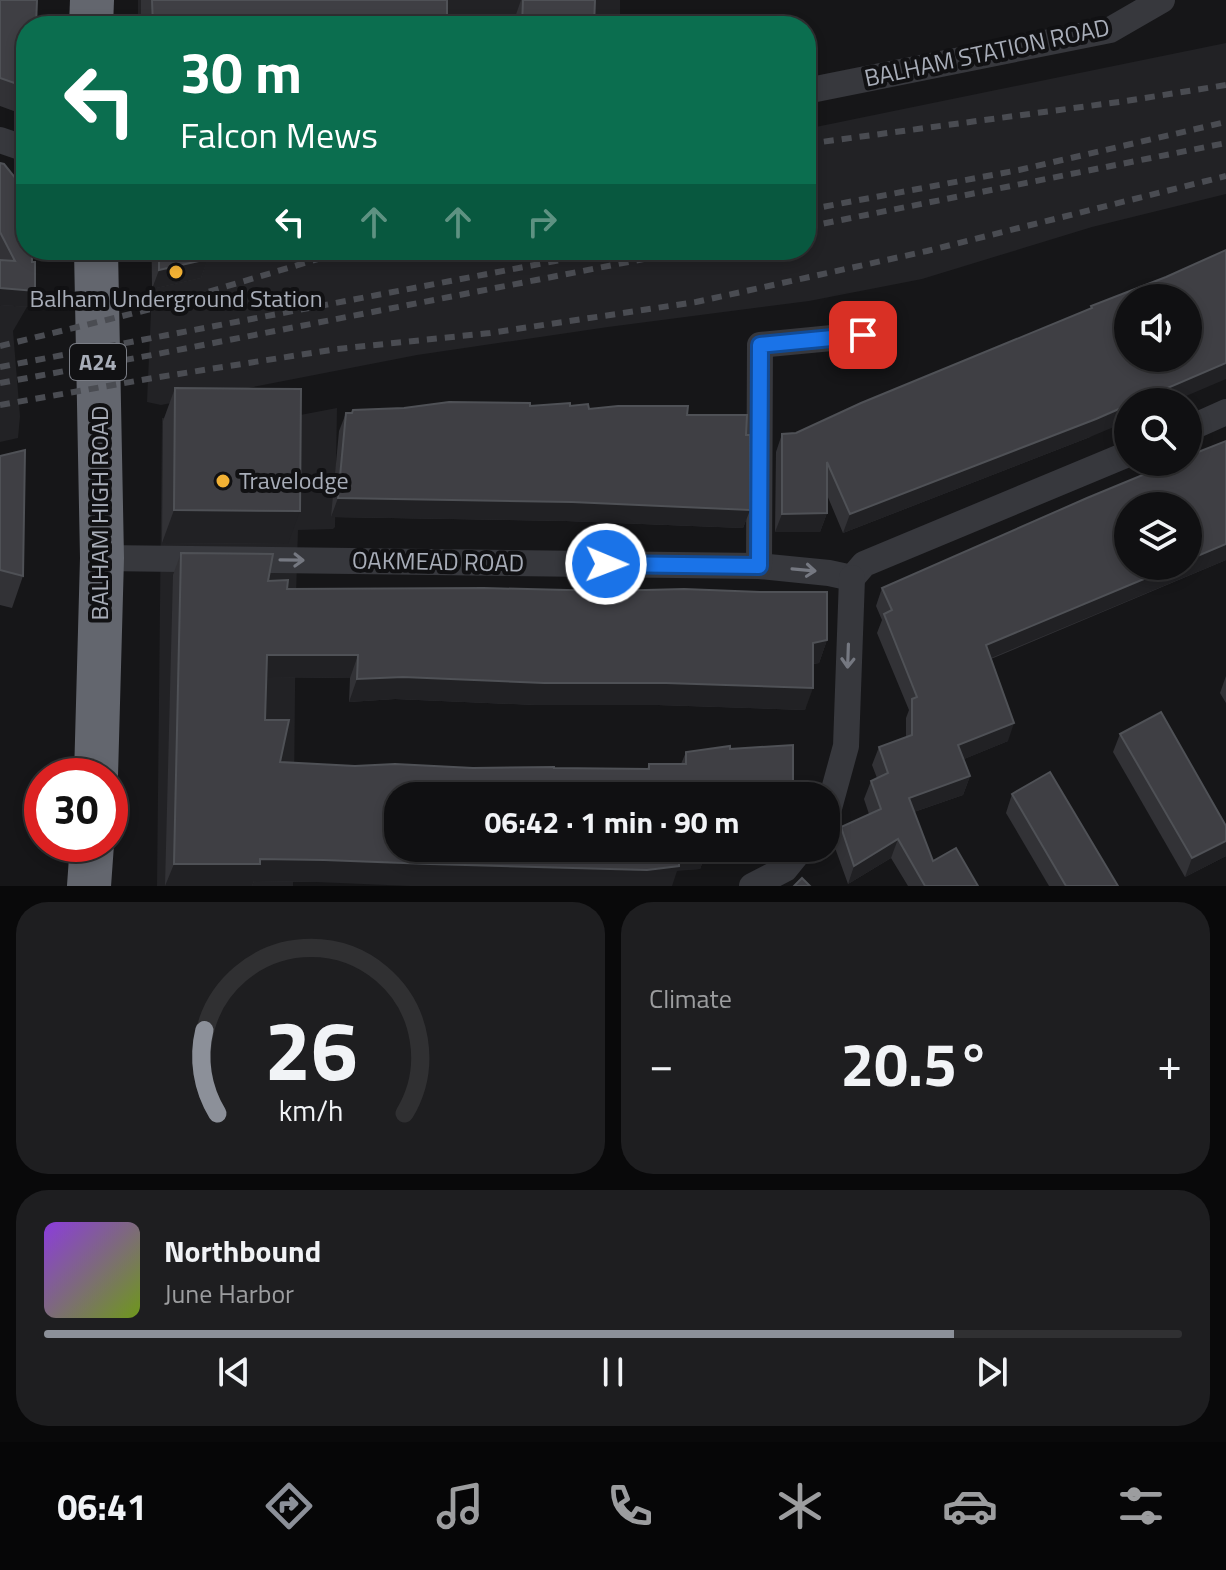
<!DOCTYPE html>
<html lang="en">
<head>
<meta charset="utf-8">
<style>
	:root { --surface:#101012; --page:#1e1e20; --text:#f1f3f6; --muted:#9c9d9f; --line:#303032; --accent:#8c9099 }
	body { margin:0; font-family:"Titillium Web",sans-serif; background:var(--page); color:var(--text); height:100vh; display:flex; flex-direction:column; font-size:30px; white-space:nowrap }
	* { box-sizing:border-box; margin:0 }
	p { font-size:26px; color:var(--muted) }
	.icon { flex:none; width:44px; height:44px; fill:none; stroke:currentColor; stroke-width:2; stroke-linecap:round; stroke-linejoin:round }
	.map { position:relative; height:886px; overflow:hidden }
	.drawer { display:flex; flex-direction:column; gap:16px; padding:16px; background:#09090a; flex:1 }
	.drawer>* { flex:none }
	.guide { position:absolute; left:16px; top:16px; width:800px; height:244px; border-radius:32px; box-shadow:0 4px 12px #0003,0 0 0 2px var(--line); background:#0b6e4f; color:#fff; overflow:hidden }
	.controls { position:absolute; left:1114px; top:284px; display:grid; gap:16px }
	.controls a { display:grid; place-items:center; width:88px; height:88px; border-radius:50%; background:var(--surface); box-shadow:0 4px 12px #0003,0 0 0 2px var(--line); font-size:40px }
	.speed { position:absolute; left:24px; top:758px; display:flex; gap:16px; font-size:40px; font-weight:700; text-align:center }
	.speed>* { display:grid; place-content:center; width:104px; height:104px; border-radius:50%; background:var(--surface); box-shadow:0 4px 12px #0003,0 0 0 2px var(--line); line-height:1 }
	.speed .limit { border:12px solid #d22; background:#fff; color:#111 }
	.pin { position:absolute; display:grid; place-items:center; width:68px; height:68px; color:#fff; margin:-34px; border-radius:16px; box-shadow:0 4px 12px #0006 }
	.me { position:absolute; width:88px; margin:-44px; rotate:91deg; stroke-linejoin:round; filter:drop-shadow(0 0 6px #0008) }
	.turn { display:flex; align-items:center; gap:28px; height:168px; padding:0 32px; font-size:36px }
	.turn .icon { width:104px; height:104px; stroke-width:2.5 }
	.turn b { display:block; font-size:56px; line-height:68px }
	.lanes { display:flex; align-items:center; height:76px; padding:0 32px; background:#0003; justify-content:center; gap:40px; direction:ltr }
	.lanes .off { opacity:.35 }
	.big { font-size:60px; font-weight:700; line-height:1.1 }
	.drawer .tile { flex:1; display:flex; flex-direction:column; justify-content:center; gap:12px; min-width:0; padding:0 28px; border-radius:32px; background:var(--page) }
	.drawer .dial { align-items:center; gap:0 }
	.dial svg { height:208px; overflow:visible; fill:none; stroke:var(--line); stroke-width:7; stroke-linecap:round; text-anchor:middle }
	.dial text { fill:var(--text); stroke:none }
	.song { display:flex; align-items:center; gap:24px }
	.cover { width:96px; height:96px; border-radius:12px; background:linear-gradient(135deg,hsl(270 70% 55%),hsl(80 70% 35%)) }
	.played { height:8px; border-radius:4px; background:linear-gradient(90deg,var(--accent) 80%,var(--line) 80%) }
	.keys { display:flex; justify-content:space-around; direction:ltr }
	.heat { display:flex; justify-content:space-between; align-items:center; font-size:44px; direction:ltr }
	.drawer .tiles { flex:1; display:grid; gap:16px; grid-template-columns:1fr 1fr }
	.tile:last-child { grid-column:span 2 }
	.trip { position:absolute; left:384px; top:782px; width:456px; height:80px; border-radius:32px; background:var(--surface); box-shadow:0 4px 12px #0003,0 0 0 2px var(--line); font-weight:700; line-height:80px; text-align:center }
	.menu { display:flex; height:128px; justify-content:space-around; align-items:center; background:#060607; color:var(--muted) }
	.menu .icon { width:56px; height:56px }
	.menu .active { color:var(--accent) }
	.menu b { font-size:36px; color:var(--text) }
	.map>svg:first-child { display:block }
	.built { fill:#222225 }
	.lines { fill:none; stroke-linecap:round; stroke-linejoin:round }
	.street { stroke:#37383d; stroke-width:26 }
	.highway { stroke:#63666e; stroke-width:44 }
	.rail { stroke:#4a4c52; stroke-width:6; stroke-dasharray:10 8; stroke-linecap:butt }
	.wall { fill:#323236 }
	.shaded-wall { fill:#212124 }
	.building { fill:#3f3f44; stroke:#4f5156; stroke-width:2; fill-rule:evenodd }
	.oneway { stroke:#757881 }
	.route-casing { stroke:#114b97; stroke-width:20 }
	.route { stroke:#1a73e8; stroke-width:14 }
	.poi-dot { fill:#f2b134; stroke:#111113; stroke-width:3 }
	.labels { text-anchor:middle; stroke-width:8; stroke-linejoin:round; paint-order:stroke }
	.shield { fill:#111113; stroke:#7b7e86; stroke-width:2 }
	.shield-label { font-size:22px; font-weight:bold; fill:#a8adb8 }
	.street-label { font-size:24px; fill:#a8adb8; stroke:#111113 }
	.poi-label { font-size:24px; fill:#a8adb8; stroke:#111113 }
</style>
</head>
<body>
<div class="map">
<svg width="1226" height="886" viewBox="0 0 1226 886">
	<rect width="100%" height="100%" fill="#161618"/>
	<g class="built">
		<rect x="138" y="0" width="482" height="26"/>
		<polygon points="1226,43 1226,194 1092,227 922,279 809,301 608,327 417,355 161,405 147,402 152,289 151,250 806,250 806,129"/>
		<polygon points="0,175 26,250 31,300 13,331 20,416 18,438 0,442"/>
		<polygon points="337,408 335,527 333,529 298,530 296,595 293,886 157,886 162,418 295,416"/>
	</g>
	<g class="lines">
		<g class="street">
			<polyline points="806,91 1110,30 1162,0"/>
			<polyline points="0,140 26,149"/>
			<polyline points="1188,429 1226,412"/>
			<polyline points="102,558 759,566 829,573 852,578"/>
			<polyline points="759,566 760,345 863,335"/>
			<polyline points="852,578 864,564 1128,454"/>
			<polyline points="826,819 846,746 852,578"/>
			<polyline points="752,886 785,869 802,848"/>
		</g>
		<g class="highway">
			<polyline points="91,26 92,0"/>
			<polyline points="96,250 102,558 96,776"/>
			<polyline points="89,886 92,844"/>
		</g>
		<g class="rail">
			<polyline points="806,144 1126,101 1226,85"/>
			<polyline points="806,210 1019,170 1226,122"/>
			<polyline points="806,227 1226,143"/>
			<polyline points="0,346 151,309 348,250"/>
			<polyline points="0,367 613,250"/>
			<polyline points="0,383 152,355 690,250"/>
			<polyline points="0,405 153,378 337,349 490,333 696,302 927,251 1226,176"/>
		</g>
	</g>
	<g class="wall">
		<polygon points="0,0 26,26 26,104 22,114 0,106"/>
		<rect x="141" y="0" width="306" height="26"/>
		<polygon points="521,0 595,0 594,26 512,26"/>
		<polygon points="0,163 32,262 35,291 29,307 0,305"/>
		<polygon points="152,250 211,250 201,278 152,289"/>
		<polygon points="1166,277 1090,437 843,533 827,495 827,513 820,532 775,532 776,452 782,434 796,433 1091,308 1091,306"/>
		<polygon points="175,388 288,544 162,543 163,421"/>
		<polygon points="530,406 570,406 589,409 687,415 746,435 750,510 743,528 566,521 331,517 339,431 346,413"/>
		<polygon points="0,456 23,576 12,608 0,605"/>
		<polygon points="181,553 268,581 287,589 827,640 819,663 813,664 805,710 658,705 536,705 395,699 349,702 350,678 266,677 265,720 280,762 355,766 647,769 649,764 681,764 686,752 793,745 398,848 729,848 727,855 705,856 700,869 316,882 254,881 252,886 165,886 173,575"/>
		<polygon points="1226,560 991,659 1008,741 964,759 970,776 963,795 914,812 933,861 978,886 908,886 891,858 848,884 834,845 841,827 869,814 864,799 871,781 877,778 872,765 879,747 906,737 906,718 909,710 877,633 882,620 876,606 882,588"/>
		<polygon points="1226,676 1226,703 1220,693"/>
		<polygon points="1120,734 1226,856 1185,877 1113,752"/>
		<polygon points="1012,794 1118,886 1049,886 1006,813"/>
	</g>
	<g class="shaded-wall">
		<polygon points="206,250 211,250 205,260 208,259 201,278 152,289 159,270"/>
		<polygon points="303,250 316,250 302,255"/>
		<polygon points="0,288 35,291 29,307 0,305"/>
		<polygon points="1226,363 1226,379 1172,402 1135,402"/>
		<polygon points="1128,405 1128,421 1090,437 843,533 850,514"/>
		<polygon points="338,498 572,502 750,510 743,528 566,521 331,517"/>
		<polygon points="174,510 300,511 288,544 162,543"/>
		<polygon points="827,513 820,532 775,532 782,514"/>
		<polygon points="1226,544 1226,560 979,663 986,645 1175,566 1188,566 1188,560"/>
		<polygon points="827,640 819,663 805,665 813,643"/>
		<polygon points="267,655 358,655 350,678 259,677"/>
		<polygon points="403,677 666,683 813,688 805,710 658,705 536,705 395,699 349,702 357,679"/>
		<polygon points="1014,723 1008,741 952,764 958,745"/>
		<polygon points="970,776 963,795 902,816 909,798"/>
		<polygon points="898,839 891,858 848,884 854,866"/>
		<polygon points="1226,841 1226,856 1185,877 1192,858"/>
		<polygon points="696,848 729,848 727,855 705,856 700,869 677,871 672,886 410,886 316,882 254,881 252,886 165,886 174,864 260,859"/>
	</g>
	<g class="building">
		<polygon points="0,0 37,0 36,26 26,26 26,87 0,78"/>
		<polygon points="152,0 447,0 447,26 153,26"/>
		<polygon points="523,0 595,0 594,26 522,26"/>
		<polygon points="0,163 4,164 17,180 26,194 26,250 32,250 32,262 35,262 35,291 0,288 0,260 15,261 0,232"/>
		<polygon points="159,250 208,250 208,259 159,270"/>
		<path d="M1226,250V363L1135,402H1128V405L1096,419L850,514L827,462V513L782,514V434L796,433L861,403L1092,308L1091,306L1166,277ZM1128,298H1188V358H1128Z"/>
		<polygon points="175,388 301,389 300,511 174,510"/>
		<polygon points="449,402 530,403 530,406 570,403 570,406 588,404 589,409 618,406 688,406 687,415 747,415 746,435 750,435 750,510 572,502 338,498 346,413 352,413 353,410 404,408"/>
		<polygon points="1226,441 1226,544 1188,560 1188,506 1128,506 1128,566 1175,566 986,645 1014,723 958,745 970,776 909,798 933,861 956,848 978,886 925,886 898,839 854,866 841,827 881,809 871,781 888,773 879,747 912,735 912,699 917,697 884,614 892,610 882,588 1087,498 1174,462 1188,462 1188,456"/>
		<polygon points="25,450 23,576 0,570 0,456"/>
		<polygon points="181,553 273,554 268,581 288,580 287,589 484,588 607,591 684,589 760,592 827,592 827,640 813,643 813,688 666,683 544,683 403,677 357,679 358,655 267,655 265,720 289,720 280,762 355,766 395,764 473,768 554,767 554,768 649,769 649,764 686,764 686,752 730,746 730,749 793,745 793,795 398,796 398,848 696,848 679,849 679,866 647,870 430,864 324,860 260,859 260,864 174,864"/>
		<polygon points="1161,712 1226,826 1226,841 1192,858 1120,734"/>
		<polygon points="1050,772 1118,886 1066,886 1012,794"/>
		<polygon points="802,878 810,886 794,886"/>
	</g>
	<defs><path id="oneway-shaft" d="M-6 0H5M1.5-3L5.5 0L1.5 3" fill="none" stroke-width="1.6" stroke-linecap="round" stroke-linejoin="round" transform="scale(2)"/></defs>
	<g class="oneway">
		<use href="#oneway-shaft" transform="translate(292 560) rotate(1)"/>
		<use href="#oneway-shaft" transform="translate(804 570) rotate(5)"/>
		<use href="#oneway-shaft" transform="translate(848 656) rotate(92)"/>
	</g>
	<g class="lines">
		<defs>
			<polyline id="route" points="606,564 759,566 760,345 863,335"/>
		</defs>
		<use href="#route" class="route-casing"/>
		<use href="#route" class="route"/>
	</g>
	<g class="poi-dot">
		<circle cx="176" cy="272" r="8"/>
		<circle cx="223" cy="481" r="8"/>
	</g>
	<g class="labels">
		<rect class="shield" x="70" y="344" width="56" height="36" rx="6"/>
		<g class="shield-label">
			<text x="98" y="370">A24</text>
		</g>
		<g class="street-label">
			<text transform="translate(987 53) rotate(-12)" y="8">BALHAM STATION ROAD</text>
			<text transform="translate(100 513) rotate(-90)" y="8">BALHAM HIGH ROAD</text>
			<text transform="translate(438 562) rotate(1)" y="8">OAKMEAD ROAD</text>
		</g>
		<g class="poi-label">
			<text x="176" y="307">Balham Underground Station</text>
			<text x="239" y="489" text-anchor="start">Travelodge</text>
		</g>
	</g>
</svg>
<div class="controls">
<a><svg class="icon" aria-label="sound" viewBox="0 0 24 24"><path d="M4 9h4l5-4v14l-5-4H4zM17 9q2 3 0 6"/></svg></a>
<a><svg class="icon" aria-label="search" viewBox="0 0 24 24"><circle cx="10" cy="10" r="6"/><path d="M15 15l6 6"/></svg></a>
<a><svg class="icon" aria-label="layers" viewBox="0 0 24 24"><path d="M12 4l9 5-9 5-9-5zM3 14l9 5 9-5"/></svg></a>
</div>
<div class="speed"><div class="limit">30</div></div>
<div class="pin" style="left:863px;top:335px;background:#d93025"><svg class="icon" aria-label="arrive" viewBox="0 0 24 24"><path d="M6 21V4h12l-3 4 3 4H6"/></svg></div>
<svg class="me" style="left:606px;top:564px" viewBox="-20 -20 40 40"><circle r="17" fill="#1a73e8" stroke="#fff" stroke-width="3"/><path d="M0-11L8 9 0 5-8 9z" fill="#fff"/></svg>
<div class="trip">06:42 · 1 min · 90 m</div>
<div class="guide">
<div class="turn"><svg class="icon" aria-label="left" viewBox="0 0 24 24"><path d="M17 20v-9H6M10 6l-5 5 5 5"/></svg><div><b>30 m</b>Falcon Mews</div></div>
<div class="lanes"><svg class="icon" aria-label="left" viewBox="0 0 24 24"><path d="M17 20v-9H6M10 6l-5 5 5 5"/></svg><svg class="icon off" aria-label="ahead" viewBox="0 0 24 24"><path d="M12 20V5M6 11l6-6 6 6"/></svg><svg class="icon off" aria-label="ahead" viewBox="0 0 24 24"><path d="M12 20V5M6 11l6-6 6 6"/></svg><svg class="icon off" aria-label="right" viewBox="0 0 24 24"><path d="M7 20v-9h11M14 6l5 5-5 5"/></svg></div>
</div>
</div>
<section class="drawer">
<div class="tiles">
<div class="tile dial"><svg viewBox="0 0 100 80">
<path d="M14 69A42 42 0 1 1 86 69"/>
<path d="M14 69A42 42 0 0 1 9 37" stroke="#8c9099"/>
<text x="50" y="56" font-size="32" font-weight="700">26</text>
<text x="50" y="72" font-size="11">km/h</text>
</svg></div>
<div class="tile"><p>Climate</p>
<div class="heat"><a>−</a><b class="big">20.5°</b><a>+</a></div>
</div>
<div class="tile">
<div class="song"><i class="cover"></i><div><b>Northbound</b><p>June Harbor</p></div></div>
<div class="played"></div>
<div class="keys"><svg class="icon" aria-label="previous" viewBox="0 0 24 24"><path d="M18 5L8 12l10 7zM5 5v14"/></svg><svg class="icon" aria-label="pause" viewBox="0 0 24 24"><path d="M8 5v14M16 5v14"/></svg><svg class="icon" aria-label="next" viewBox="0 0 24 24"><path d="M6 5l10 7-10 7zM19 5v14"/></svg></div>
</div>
</div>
</section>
<nav class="menu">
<b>06:41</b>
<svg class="icon active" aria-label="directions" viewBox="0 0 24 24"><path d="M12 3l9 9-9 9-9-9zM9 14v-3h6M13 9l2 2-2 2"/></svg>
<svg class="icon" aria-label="music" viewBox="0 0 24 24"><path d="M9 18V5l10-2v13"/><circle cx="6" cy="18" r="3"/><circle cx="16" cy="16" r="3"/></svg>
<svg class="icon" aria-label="phone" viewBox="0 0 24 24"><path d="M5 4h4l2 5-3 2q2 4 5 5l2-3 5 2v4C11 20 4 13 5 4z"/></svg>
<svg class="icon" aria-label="climate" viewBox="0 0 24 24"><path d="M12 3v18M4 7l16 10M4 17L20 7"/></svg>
<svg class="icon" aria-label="car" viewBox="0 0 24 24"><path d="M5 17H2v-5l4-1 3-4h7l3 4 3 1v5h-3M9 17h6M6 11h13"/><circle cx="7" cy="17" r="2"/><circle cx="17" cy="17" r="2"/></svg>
<svg class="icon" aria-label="filters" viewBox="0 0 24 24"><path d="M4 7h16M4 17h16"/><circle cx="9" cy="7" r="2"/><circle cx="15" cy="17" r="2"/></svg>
</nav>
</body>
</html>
